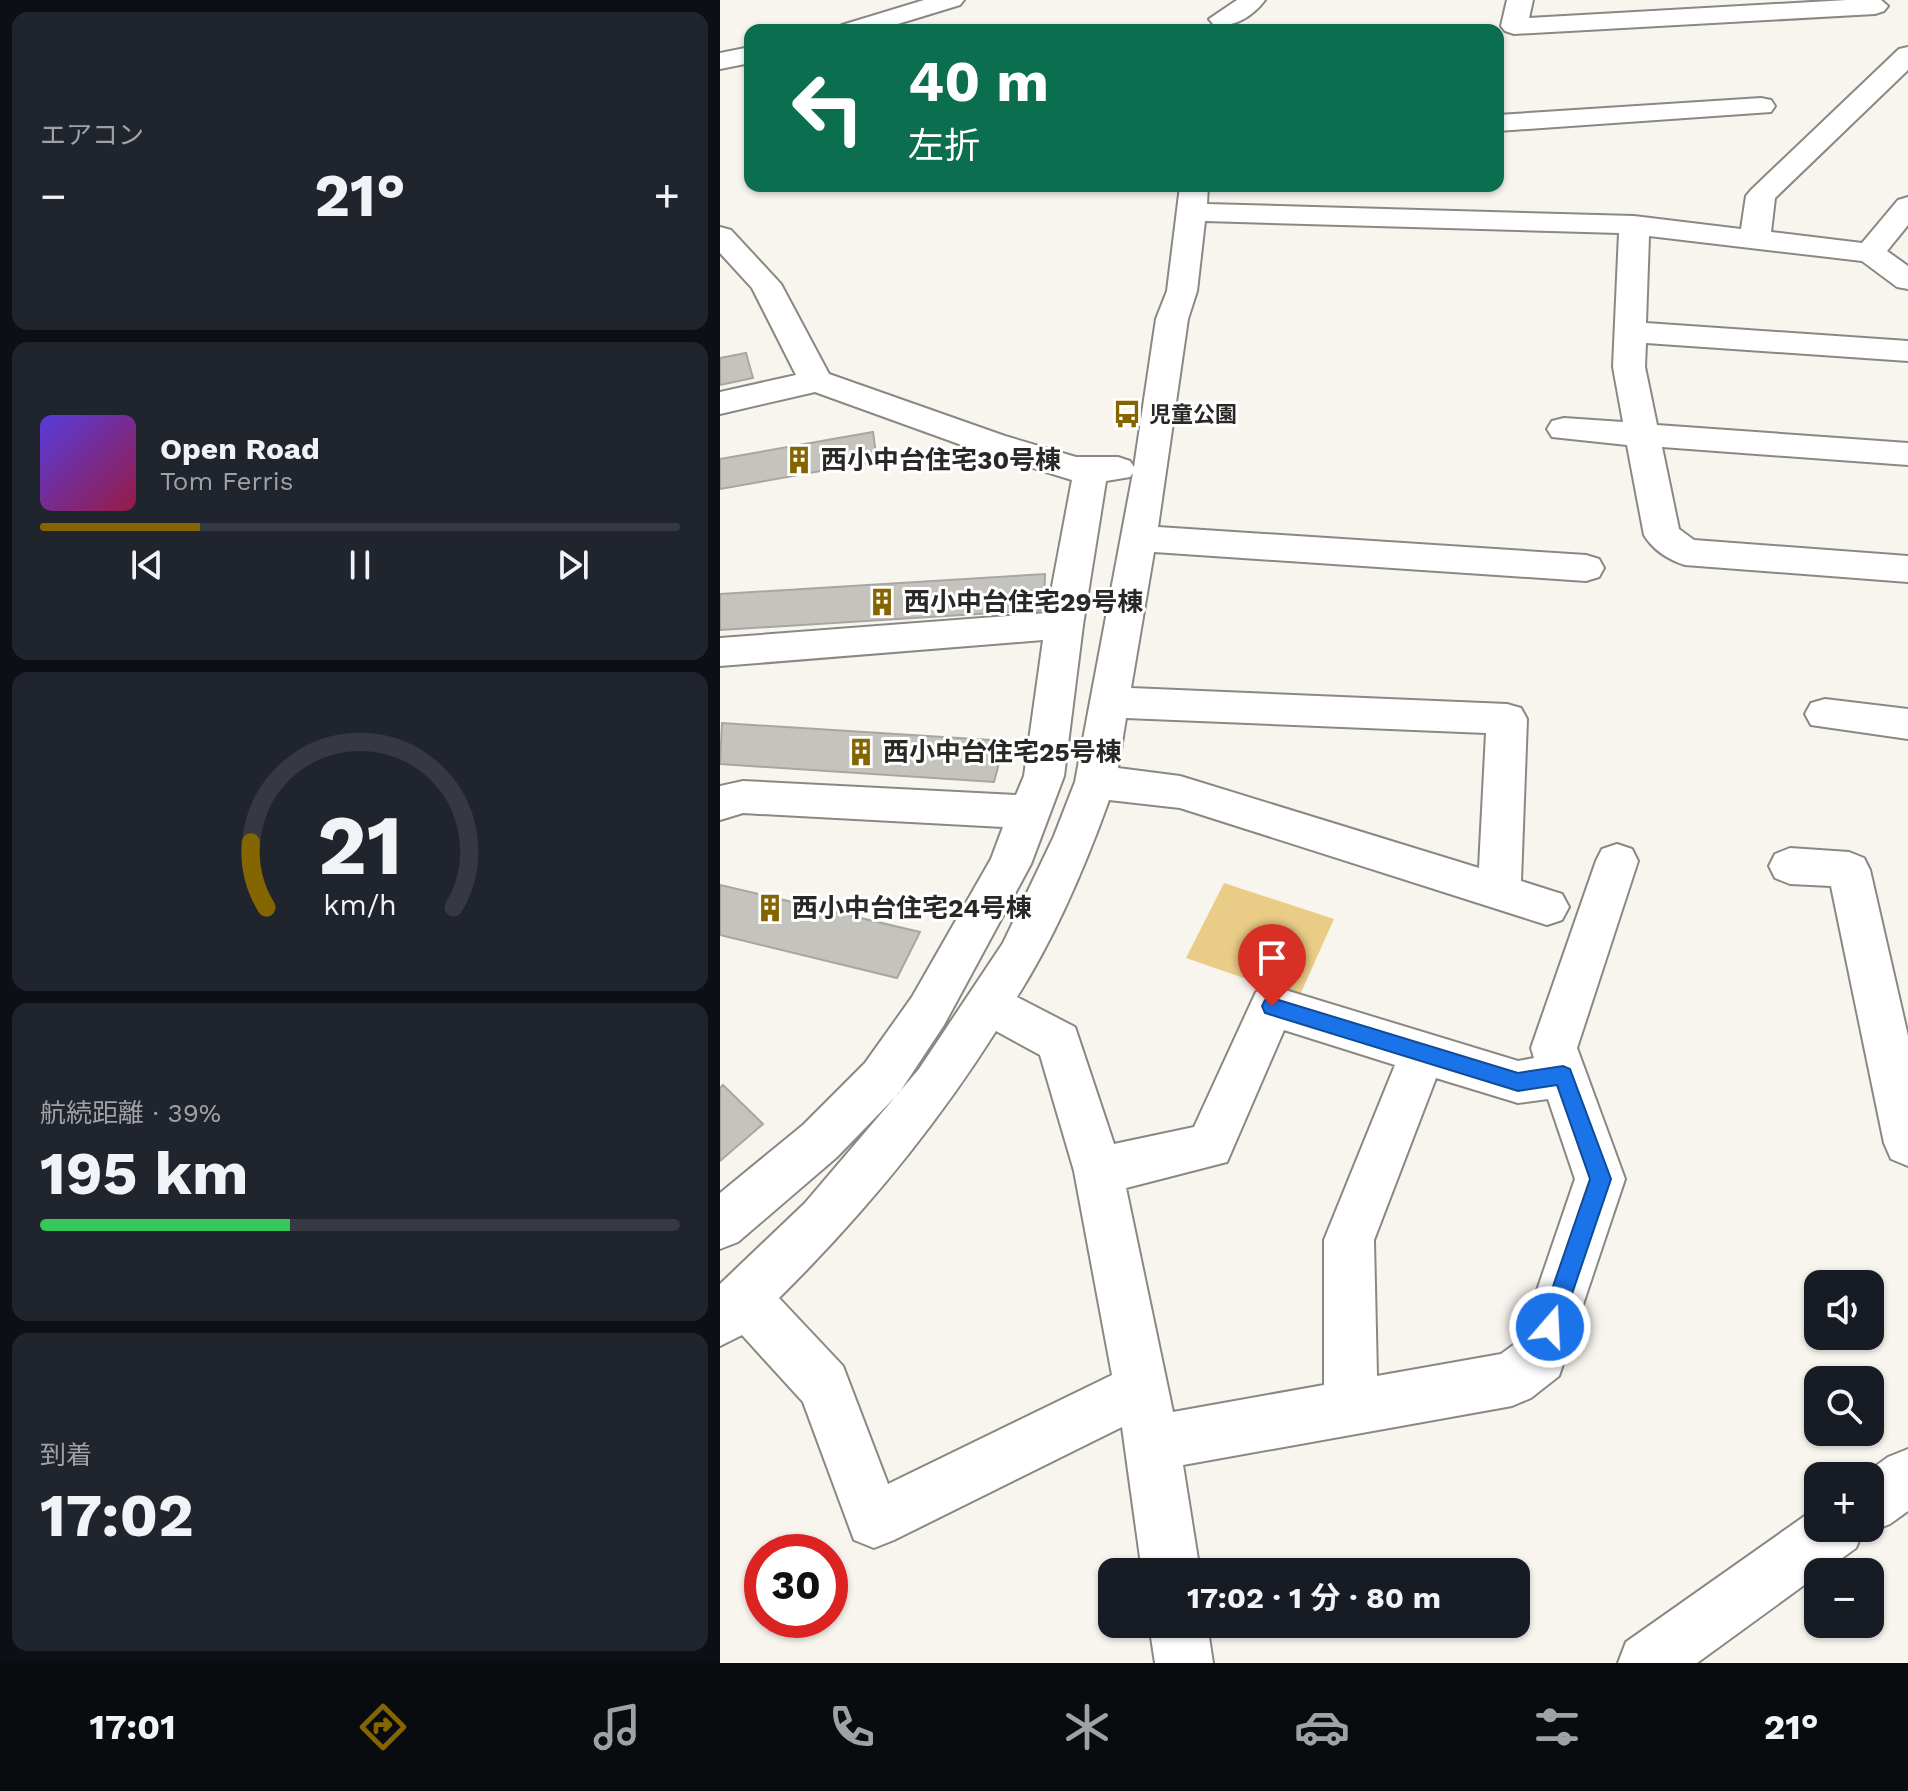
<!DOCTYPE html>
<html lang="ja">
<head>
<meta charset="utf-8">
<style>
	:root { --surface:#171b24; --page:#20242c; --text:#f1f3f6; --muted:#9ea1a6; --line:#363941; --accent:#846500 }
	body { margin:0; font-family:"Work Sans","Noto Sans JP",sans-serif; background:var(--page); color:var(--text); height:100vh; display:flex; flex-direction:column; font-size:30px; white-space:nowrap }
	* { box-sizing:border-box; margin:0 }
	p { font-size:26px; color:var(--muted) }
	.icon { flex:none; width:44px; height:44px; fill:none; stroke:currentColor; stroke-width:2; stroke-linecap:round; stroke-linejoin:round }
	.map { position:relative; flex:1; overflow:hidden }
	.panel { display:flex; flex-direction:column; gap:12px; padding:12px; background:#0d0f14; width:720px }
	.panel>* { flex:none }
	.top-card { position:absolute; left:24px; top:24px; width:760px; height:168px; border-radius:16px; box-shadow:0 2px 6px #0004; background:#0b6e4f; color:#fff; overflow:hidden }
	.buttons { position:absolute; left:1084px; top:1270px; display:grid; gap:16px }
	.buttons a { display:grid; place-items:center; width:80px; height:80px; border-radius:16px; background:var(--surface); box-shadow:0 2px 6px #0004; font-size:40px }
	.speed { position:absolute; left:24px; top:1534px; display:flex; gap:16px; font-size:40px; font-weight:700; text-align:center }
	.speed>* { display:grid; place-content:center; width:104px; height:104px; border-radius:50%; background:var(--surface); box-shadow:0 2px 6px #0004; line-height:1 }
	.speed .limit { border:12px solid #d22; background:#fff; color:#111 }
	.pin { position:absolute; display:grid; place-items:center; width:68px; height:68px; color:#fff; margin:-82px -34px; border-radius:50% 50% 50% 0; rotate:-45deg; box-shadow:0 0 8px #0007 }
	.pin .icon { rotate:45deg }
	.me { position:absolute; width:88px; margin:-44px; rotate:19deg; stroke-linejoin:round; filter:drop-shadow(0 0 6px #0008) }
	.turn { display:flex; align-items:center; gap:28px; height:168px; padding:0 32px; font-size:36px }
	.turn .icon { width:104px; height:104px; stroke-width:2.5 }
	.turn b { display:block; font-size:56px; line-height:68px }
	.big { font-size:60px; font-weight:700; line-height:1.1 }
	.panel .card { flex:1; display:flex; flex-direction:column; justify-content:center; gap:12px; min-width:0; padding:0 28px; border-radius:16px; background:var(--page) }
	.panel .dial { align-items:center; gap:0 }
	.dial svg { height:208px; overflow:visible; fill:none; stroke:var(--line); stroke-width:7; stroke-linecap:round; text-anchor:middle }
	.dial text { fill:var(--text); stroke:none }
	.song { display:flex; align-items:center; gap:24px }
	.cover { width:96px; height:96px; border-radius:12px; background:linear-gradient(135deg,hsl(250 70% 55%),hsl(340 70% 35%)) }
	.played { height:8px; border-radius:4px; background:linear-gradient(90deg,var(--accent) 25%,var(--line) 25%) }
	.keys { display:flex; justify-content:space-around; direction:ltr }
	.heat { display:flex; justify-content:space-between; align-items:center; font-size:44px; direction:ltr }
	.charge { height:12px; border-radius:6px; background:linear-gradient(90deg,#34c759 39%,var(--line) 0) }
	.trip { position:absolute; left:378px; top:1558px; width:432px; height:80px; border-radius:16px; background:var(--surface); box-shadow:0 2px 6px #0004; font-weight:700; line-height:80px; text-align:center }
	.tabs { display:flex; height:128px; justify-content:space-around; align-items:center; background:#090b0e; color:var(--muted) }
	.tabs .icon { width:56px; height:56px }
	.tabs .current { color:var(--accent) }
	.tabs b { font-size:36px; color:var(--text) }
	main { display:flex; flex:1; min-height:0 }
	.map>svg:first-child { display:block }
	.green { fill:#e9cc86 }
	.building { fill:#c5c3bd; stroke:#a8a6a1; stroke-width:2 }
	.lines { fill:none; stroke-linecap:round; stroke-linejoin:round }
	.minor-casing { stroke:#8a8883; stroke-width:4 }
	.minor { fill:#fff; fill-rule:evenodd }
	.route { fill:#1a73e8; stroke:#114b97; stroke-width:2 }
	.labels { text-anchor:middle; stroke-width:6; stroke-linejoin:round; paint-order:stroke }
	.far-poi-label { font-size:22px; font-weight:bold; fill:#292826; stroke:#fff; text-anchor:start }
	.poi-label { font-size:26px; font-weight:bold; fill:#292826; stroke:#fff; text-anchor:start }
</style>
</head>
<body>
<main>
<section class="panel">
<div class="card"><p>エアコン</p>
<div class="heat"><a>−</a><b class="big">21°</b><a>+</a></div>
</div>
<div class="card">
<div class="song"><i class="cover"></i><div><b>Open Road</b><p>Tom Ferris</p></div></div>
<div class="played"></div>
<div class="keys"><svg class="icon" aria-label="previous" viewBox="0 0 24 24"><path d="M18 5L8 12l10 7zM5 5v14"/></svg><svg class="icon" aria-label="pause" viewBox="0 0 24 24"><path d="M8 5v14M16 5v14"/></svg><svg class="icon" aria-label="next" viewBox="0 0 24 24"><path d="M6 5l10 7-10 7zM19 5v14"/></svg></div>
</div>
<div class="card dial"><svg viewBox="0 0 100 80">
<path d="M14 69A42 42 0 1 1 86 69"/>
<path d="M14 69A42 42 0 0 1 8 44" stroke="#846500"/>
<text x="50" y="56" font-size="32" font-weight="700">21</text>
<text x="50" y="72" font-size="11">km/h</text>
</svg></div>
<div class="card"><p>航続距離 · 39%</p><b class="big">195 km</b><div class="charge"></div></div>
<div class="card"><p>到着</p><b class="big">17:02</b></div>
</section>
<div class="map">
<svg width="1188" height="1663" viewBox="0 0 1188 1663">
	<rect width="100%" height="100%" fill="#f8f5ef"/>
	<polygon class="green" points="504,883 614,919 579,997 466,958"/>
	<g class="building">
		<polygon points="26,353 33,378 0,385 0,358"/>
		<polygon points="153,432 157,461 0,489 0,459"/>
		<polygon points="325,574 324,610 0,630 0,594"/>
		<polygon points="2,723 285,741 274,782 0,764"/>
		<polygon points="0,885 200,932 177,978 0,935"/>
		<polygon points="3,1085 43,1124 0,1161 0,1088"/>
	</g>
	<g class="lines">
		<defs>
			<g id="minor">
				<polygon points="204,0 244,0 240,5 158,30 118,30 122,25"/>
				<path d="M517,0H545C533,16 513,29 493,24L489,19Z"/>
				<polygon points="787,0 813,0 809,18 1127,0 1161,0 1168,6 1164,11 1155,14 794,34 785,31 781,26"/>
				<polygon points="30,47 30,63 0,69 0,53"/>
				<path d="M1188,47V70L1055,198L1051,232L1142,243L1178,200L1188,197V225L1167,251L1188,266V289L1177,287L1142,261L929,236L926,323L1188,341V361L926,343L925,367L937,425L1188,443V465L942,447L959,529L974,540L1188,556V582L965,565C949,560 933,550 924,535L907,445L832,437L827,429L832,421L844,418L903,422L893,367L899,233L485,221L477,291L468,319L438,527L866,555L879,559L884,568L879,577L866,581L434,552L411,688L787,704L801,708L807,719L801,881L842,894L849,907L842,920L827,925L460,808L389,800C365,867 335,937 297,997L355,1027L394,1144L474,1127L536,992L552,986L798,1061L814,1058L811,1048L876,861L882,849L897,844L912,849L918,861L857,1048L905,1179L839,1376L811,1398L792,1406L463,1465L480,1572H422L402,1427L174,1540L154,1548L134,1540L83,1402L22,1335L0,1346V1284L85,1203L199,1069L283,943L334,836L355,782L413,473L410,477L386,481L363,625L344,776L311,864L224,1025L179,1093L117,1157L18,1242L0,1249V1193L83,1125L145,1063L192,997L271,859L283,827L23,813L0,820V786L23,781L296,795L304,776L323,640L0,666V638L327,613L352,480L261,452L95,392L0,414V392L76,375L32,288L0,253V227L11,230L61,284L109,374L285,436L356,457H398L410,461L414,467L436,319L447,291L460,186H488L487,204L914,216L1021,229L1026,196L1031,190L1179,49ZM406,718L766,733L759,868L460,776L398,768ZM564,1030L675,1065L604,1240V1385L453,1412L406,1188L507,1162ZM276,1031L320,1055L354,1171L392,1375L168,1484L123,1366L59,1298C141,1217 214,1129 276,1031ZM716,1078L798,1103L828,1099L855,1179L800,1340L781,1354L657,1376L654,1240Z"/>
				<polygon points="1041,98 1051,100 1055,106 1051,112 778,131 778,115"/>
				<polygon points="1105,699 1188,709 1188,739 1091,725 1085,714 1091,703"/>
				<polygon points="1070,848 1129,852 1144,858 1150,870 1188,1036 1188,1166 1171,1159 1164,1143 1111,886 1070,884 1055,878 1049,866 1055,854"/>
				<polygon points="1188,1449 1188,1511 1170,1524 1150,1532 1144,1529 1136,1548 1103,1572 1098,1572 1098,1575 977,1663 898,1663 906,1642 1096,1508 1098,1528 1150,1528 1150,1476 1142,1476 1168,1457"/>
				<polygon points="429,1624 487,1624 493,1663 435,1663"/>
			</g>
		</defs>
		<use href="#minor" class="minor-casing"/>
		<use href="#minor" class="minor"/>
	</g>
	<polygon class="route" points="552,998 798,1073 843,1066 850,1069 891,1179 838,1335 830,1339 822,1335 819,1327 870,1179 837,1085 798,1091 545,1013 542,1006 545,1000"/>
	<defs>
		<symbol id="bus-bare" viewBox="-9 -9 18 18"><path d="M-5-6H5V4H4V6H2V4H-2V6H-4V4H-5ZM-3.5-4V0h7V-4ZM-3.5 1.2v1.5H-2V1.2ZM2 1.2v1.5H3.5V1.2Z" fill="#846500" stroke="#fff" stroke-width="2.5" paint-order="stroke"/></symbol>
		<symbol id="building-bare" viewBox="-9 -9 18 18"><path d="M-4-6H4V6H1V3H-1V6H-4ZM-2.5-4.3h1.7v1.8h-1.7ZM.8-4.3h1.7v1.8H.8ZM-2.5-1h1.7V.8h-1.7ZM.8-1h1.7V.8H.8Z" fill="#846500" stroke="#fff" stroke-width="2.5" paint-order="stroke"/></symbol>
	</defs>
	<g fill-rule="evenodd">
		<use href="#bus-bare" x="387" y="394" width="40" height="40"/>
		<use href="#building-bare" x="59" y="440" width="40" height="40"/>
		<use href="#building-bare" x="142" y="582" width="40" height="40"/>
		<use href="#building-bare" x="121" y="732" width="40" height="40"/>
		<use href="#building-bare" x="30" y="888" width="40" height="40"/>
	</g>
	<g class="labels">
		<g class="far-poi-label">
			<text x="429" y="422">児童公園</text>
		</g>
		<g class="poi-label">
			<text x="101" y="469">西小中台住宅30号棟</text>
			<text x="184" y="611">西小中台住宅29号棟</text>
			<text x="163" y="761">西小中台住宅25号棟</text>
			<text x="72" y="917">西小中台住宅24号棟</text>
		</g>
	</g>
</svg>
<div class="buttons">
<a><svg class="icon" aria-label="sound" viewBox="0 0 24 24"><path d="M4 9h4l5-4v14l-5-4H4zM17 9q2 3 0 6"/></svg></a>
<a><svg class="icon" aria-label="search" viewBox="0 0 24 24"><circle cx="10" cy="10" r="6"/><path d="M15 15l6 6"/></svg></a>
<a>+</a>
<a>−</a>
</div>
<div class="speed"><div class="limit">30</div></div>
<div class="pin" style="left:552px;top:1006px;background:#d93025"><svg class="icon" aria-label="arrive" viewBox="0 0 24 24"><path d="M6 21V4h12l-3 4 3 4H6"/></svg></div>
<svg class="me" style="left:830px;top:1327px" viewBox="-20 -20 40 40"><circle r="17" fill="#1a73e8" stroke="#fff" stroke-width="3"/><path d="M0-11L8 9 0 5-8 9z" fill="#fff"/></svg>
<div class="trip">17:02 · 1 分 · 80 m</div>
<div class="top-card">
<div class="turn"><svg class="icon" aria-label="left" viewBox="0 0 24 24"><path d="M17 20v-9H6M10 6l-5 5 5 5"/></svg><div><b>40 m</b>左折</div></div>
</div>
</div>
</main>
<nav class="tabs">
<b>17:01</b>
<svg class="icon current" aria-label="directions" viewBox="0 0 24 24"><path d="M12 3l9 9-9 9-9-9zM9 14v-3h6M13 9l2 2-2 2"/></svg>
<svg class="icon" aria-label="music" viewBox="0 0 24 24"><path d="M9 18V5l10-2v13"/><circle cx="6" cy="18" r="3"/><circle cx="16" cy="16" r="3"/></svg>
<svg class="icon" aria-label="phone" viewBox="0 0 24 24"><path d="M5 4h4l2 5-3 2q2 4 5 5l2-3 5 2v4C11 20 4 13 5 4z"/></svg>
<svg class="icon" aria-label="climate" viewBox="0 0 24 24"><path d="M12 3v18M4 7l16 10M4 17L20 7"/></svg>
<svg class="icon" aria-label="car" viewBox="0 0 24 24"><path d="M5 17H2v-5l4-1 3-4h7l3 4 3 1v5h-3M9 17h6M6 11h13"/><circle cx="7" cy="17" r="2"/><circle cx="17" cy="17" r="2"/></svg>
<svg class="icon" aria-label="filters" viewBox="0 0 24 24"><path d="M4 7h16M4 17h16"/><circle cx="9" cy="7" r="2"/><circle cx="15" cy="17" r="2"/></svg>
<b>21°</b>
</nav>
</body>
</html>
